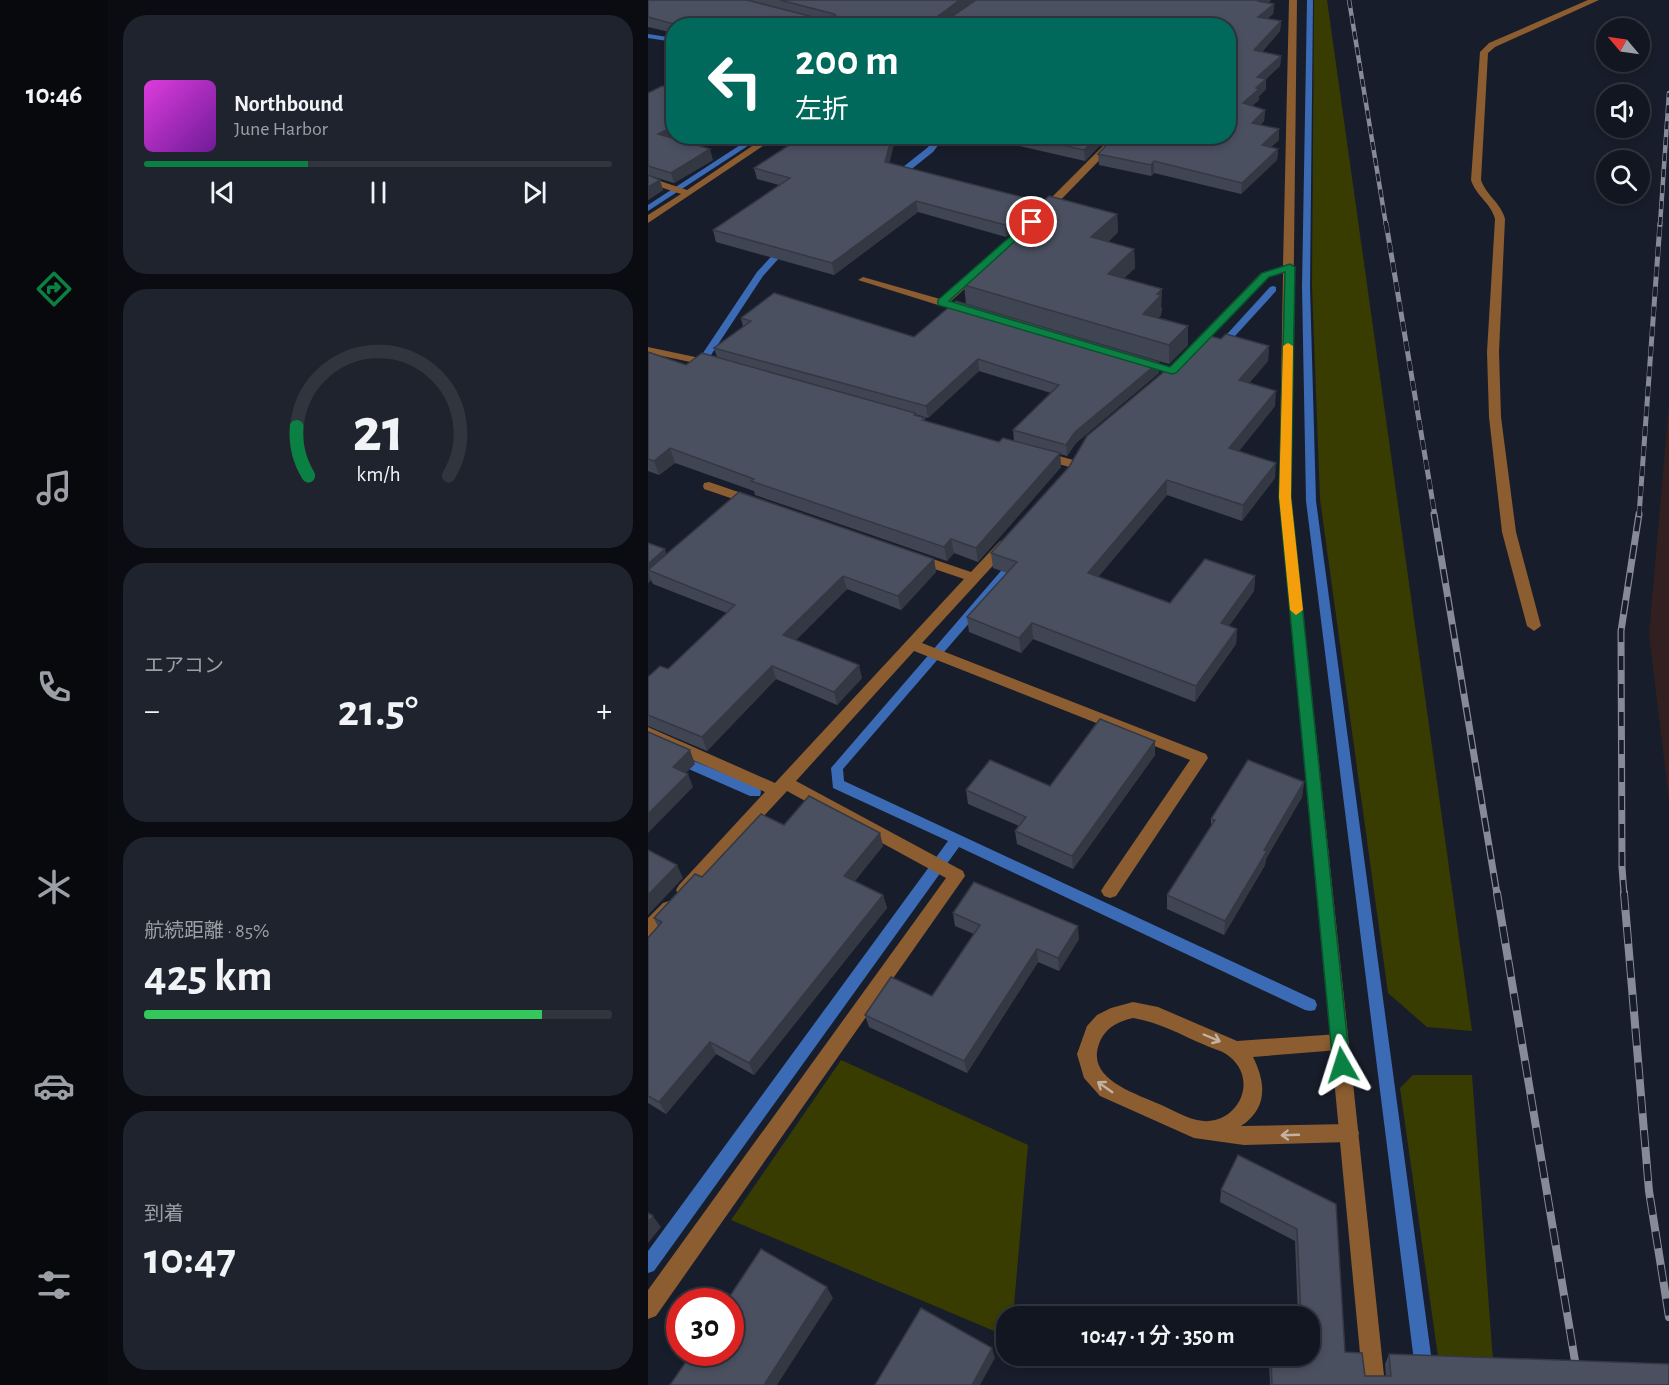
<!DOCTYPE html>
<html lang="ja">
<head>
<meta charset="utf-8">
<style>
	:root { --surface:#121620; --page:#1f232d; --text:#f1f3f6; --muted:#9c9fa5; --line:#31353e; --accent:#0b8043 }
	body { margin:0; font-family:"Alegreya Sans","Noto Sans JP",sans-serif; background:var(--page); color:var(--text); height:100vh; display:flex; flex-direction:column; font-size:22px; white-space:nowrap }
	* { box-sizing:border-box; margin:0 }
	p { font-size:20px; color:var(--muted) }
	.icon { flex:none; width:33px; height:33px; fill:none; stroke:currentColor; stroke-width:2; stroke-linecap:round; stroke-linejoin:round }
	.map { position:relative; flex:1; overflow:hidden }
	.side { display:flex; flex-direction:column; gap:15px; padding:15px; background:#0a0c12; width:540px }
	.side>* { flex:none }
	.banner { position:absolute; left:18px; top:18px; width:570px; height:126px; border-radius:24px; box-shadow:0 3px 9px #0003,0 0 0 2px var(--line); background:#00695c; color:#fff; overflow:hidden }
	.needle { width:39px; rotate:299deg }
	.fabs { position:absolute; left:948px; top:18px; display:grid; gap:12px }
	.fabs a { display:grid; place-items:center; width:54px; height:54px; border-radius:50%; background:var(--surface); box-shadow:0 3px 9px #0003,0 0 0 2px var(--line); font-size:30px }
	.speed { position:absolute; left:18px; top:1288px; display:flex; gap:12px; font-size:30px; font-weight:700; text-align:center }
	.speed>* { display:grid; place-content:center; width:78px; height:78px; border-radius:50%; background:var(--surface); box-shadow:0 3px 9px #0003,0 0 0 2px var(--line); line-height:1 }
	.speed .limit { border:9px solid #d22; background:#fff; color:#111 }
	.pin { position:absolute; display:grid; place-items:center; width:51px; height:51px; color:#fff; margin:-26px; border:3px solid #fff; border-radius:50%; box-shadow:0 2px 6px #0007 }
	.me { position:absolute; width:66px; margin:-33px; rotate:354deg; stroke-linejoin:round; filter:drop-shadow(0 0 4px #0008) }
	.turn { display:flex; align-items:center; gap:21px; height:126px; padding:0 30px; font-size:27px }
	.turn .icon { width:78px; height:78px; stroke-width:2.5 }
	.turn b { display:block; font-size:42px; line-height:51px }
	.big { font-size:45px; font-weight:600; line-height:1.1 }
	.side .widget { flex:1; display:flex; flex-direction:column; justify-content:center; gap:9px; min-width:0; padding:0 21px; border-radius:24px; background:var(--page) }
	.side .dial { align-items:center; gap:0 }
	.dial svg { height:156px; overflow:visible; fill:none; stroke:var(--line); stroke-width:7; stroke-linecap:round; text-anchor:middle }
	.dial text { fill:var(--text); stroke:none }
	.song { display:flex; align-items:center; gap:18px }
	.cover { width:72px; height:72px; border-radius:9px; background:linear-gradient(135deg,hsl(300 70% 55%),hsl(280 70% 35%)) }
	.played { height:6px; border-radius:3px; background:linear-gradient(90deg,var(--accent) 35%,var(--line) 35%) }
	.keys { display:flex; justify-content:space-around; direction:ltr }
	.heat { display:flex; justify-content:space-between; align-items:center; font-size:33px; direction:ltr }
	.charge { height:9px; border-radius:4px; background:linear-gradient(90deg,#34c759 85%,var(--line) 0) }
	.trip { position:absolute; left:348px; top:1306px; width:324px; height:60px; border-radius:24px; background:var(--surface); box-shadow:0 3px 9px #0003,0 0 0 2px var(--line); font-weight:600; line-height:60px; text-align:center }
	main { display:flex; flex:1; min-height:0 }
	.dock { display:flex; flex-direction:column; width:108px; justify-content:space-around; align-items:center; background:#07090d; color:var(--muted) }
	.dock .icon { width:42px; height:42px }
	.dock .active { color:var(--accent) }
	.dock b { font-size:27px; color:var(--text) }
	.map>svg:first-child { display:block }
	.commercial { fill:#321f1f }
	.green { fill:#383c00 }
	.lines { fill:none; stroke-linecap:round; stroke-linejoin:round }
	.stream { fill:#3c6bb6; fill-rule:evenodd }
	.lane { fill:#8b5d30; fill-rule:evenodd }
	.street { fill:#8b5d30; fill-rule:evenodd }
	.rail-far3-casing { stroke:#878b97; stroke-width:4.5 }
	.rail-far2-casing { stroke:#878b97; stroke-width:5 }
	.rail-far1-casing { stroke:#878b97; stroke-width:7 }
	.rail-casing { stroke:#878b97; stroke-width:8 }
	.rail-far3 { stroke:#181d2b; stroke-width:3; stroke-dasharray:8; stroke-linecap:butt }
	.rail-far2 { stroke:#181d2b; stroke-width:4; stroke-dasharray:10; stroke-linecap:butt }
	.rail-far1 { stroke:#181d2b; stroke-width:4.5; stroke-dasharray:14; stroke-linecap:butt }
	.rail { stroke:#181d2b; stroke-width:6; stroke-dasharray:17; stroke-linecap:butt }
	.wall { fill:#404553; fill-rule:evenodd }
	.shaded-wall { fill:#343843 }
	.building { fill:#4a5060; stroke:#343843; stroke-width:1.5 }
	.oneway { stroke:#c3b1a2 }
	.route { fill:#0b8043; stroke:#07532c; stroke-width:1.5 }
	.slow { fill:#f59e0b }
</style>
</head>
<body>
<main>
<nav class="dock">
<b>10:46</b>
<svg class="icon active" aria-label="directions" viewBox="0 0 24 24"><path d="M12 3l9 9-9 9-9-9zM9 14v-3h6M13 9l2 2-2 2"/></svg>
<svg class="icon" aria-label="music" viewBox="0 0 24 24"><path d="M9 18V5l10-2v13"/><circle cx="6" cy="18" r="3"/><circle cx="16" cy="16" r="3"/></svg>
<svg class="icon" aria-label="phone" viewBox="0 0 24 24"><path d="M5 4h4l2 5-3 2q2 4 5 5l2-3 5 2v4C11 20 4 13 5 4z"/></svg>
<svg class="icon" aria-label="climate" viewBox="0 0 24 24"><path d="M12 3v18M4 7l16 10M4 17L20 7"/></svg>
<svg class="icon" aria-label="car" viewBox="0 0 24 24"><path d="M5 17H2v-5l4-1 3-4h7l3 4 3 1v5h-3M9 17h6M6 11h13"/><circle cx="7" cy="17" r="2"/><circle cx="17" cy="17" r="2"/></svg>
<svg class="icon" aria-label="filters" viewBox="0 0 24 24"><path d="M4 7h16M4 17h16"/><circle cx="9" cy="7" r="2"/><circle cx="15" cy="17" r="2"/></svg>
</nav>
<section class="side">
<div class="widget">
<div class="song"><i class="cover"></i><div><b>Northbound</b><p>June Harbor</p></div></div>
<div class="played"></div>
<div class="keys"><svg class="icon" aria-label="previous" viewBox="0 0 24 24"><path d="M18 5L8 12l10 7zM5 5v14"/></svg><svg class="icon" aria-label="pause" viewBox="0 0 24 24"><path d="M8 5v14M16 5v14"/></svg><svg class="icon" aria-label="next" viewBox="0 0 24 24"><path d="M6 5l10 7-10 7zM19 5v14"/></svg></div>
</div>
<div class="widget dial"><svg viewBox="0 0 100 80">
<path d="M14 69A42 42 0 1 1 86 69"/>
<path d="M14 69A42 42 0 0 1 8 44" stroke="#0b8043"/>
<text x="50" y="56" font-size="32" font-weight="700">21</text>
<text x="50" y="72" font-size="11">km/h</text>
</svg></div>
<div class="widget"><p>エアコン</p>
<div class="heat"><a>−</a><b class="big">21.5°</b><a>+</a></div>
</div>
<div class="widget"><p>航続距離 · 85%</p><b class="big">425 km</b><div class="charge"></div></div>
<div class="widget"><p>到着</p><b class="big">10:47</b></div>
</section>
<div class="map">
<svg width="1021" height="1385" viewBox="0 0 1021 1385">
	<rect width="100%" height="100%" fill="#181d2b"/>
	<polygon class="commercial" points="1021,404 1021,800 1001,634"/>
	<g class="green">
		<polygon points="666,0 679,0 824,1031 779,1027 740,993 672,499 664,286"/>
		<polygon points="193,1060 380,1145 365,1317 358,1317 358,1336 83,1220"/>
		<polygon points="765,1075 824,1075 844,1348 848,1385 794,1385 752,1088"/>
	</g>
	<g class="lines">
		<g class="stream">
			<polygon points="659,0 665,0 662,287 668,501 787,1385 769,1385 658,501 654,287"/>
			<polygon points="0,34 26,38 26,42 0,38"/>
			<polygon points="106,136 115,136 0,211 0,205"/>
			<polygon points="290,136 297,136 285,152 251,179 245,179 245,175 279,148"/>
			<polygon points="134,245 141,247 115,276 63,355 57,355 55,353 109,272"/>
			<polygon points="625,286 628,287 628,291 576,348 570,348 570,344 622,287"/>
			<polygon points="369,556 374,560 373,563 195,769 196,781 667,1000 669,1005 667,1010 662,1011 657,1010 311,847 6,1271 0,1273 0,1251 300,841 185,788 183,768 365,557"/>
			<polygon points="31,755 112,788 113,792 112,796 102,796 27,763 25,760 27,757"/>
		</g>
		<g class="lane">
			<path d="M940,0H951L847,47L840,53L833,180C838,195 853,203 857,219L851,352L853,417L868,532L893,626L886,631L879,626L854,532L841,417L839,352L847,219C843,203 828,196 823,180L832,52L841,43Z"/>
			<path d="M485,1002L510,1007L589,1041L691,1034L698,1036L700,1042L698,1048L691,1050L605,1057C618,1083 620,1108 593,1126L701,1124L708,1126L711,1133L708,1140L701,1142L596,1145L546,1138L452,1096L436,1078L429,1054L439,1026L449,1015L463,1008ZM485,1018C511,1022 533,1035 557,1045C565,1049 576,1051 582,1057C613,1083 586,1129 549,1120C536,1117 523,1109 511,1104C487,1093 438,1079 451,1044C457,1028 469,1022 485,1018Z"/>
		</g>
		<g class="street">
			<polygon points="641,0 649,0 643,497 737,1385 715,1385 631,497 635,273 621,277 549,351 541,351 539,349 613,273 635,266"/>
			<polygon points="119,136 130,136 0,223 0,215 33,194 0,183 0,177 39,190"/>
			<polygon points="465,136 475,136 398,215 390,215 390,211"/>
			<polygon points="367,234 372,237 371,239 302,302 327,309 327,313 290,305 210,280 215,277 292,299"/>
			<polygon points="0,347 66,361 72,364 66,367 0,353"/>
			<polygon points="492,358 528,369 530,371 524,374 488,363 488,359"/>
			<polygon points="393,451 429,461 431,464 425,468 389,458 387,455 389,452"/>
			<polygon points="61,482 111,499 113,502 106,506 56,489 55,486 56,483"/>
			<polygon points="357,540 364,544 362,547 274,643 558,754 560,758 468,896 462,898 456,896 453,891 456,886 542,760 266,651 148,781 315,871 317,876 8,1316 0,1319 0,1290 298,878 139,791 43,895 37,897 31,895 28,890 31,885 117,792 0,740 0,727 127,783 316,579 263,561 261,558 263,555 273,555 323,572 352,541"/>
			<path d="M21,901L27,903L30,908C24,919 11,933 0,937V918L15,903Z"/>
		</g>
		<defs>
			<g id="rail-far3">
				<polyline points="701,0 738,225"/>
				<polyline points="1012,225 1021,93"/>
			</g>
			<g id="rail-far2">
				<polyline points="738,223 787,516"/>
				<polyline points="991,516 1012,223"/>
			</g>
			<g id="rail-far1">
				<polyline points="786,514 849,894"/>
				<polyline points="976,894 974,867 973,631 991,514"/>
			</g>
			<g id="rail">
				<polyline points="849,893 931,1385"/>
				<polyline points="976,893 1001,1191 1021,1317"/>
			</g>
		</defs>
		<use href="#rail-far3" class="rail-far3-casing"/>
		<use href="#rail-far2" class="rail-far2-casing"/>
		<use href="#rail-far1" class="rail-far1-casing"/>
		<use href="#rail" class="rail-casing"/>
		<use href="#rail-far3" class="rail-far3"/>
		<use href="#rail-far2" class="rail-far2"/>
		<use href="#rail-far1" class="rail-far1"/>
		<use href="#rail" class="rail"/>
	</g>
	<g class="wall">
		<polygon points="0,0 327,0 302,18 328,0 623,0 620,3 626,4 625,14 619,19 633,21 632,31 614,52 633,56 632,66 618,79 618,89 611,96 611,100 604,106 617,110 616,121 612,125 631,140 623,147 630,149 629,160 593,194 506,173 503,176 451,165 450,154 580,26 26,26 26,33 0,27"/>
		<polygon points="0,93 24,138 65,160 26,183 3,176 15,190 0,200"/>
		<polygon points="328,136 461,136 437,161"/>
		<path d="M242,163L386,200L387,209L469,214L470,232L460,242L486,249L487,268L476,278L514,308L513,315L510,318L540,345L521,364L399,328L511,373L428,443L419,456L412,454L413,467L330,562L306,553L299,561L107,495L106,491L27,463L11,475L0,471V352L38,365L69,357L66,348L95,327L93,318L266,337L318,304L316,285L353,251V248L372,232V225L358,237L270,212L186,275L68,242L65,230L131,185L109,179L106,168ZM331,371L403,393L365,430L366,441L351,442L277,421V418L268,415L267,414L280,418Z"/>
		<polygon points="573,339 621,346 620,361 601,383 627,406 591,451 627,478 594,521 519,495 450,577 522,603 607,576 606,591 581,626 589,629 588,644 547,702 385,639 373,653 321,632 319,617 359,573 345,568 343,553"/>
		<polygon points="0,543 18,554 286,559 288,572 253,610 199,589 148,640 214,678 189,705 128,679 59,751 0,726 0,677 20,669 79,613 5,584 3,580 0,583"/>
		<polygon points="507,741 507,755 425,869 369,844 367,831 371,826 320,804 318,790 402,786"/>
		<polygon points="656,782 654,797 618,859 617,865 576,935 519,909 519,895 563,827 563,819"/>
		<polygon points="136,825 235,846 206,881 235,895 239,908 106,1075 68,1054 18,1114 0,1103 0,938 10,927 6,918 54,877"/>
		<polygon points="305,913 431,939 411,971 390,962 319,1073 221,1027 217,1015 284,996 326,934 307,926"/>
		<polygon points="573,1190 688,1204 697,1352 717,1376 738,1376 737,1364 741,1354 1021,1385 622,1385 621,1361 622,1356 662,1356 662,1317 650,1317 647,1241 572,1202"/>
	</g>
	<g class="shaded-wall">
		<polygon points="312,0 327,0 291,26 290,16"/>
		<polygon points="611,0 623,0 610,11"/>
		<polygon points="626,4 625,14 609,27 610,17"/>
		<polygon points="633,21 632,31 606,60 606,50"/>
		<polygon points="633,56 632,66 608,87 609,77"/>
		<polygon points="618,79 618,89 611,96 611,100 594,114 595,103 608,88"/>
		<polygon points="617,110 616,121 603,134 604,123"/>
		<polygon points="26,126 26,136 27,136 13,145 10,134"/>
		<polygon points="631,129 631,140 613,156 614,145"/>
		<polygon points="244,136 248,136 239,173 237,162"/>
		<polygon points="450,136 461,136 437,161 436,150"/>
		<polygon points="62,149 65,160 26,183 23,173"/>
		<polygon points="630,149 629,160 593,194 594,183"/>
		<polygon points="506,161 506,173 503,176 503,165"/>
		<polygon points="12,180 15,190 0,200 0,187"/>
		<polygon points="386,200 387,211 372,222 372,225 358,237 357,225"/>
		<polygon points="268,201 270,212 186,275 184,263"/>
		<polygon points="469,214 470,232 444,256 443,237"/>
		<polygon points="486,249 487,268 461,293 460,274"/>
		<polygon points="514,289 513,315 495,333 495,314 509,294"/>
		<polygon points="540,326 540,345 521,364 521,345"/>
		<polygon points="621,346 620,361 590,396 591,380"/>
		<polygon points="330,359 331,371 280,418 278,406"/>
		<polygon points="511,362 511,373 428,443 419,456 418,445 427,432"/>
		<polygon points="628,391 627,406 581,463 581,448"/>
		<polygon points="22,448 27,463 11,475 6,461"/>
		<polygon points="412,453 413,467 330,562 328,548"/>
		<polygon points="628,463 627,478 594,521 595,505"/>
		<polygon points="519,480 519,495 441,588 440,573"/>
		<polygon points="303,539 306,553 299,561 296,547"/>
		<polygon points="17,549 22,564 0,571 0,564"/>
		<polygon points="286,559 288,572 253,610 250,596"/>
		<polygon points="0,571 3,580 0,583"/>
		<polygon points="195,576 199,589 139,649 135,635"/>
		<polygon points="607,576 606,591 572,638 573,623"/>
		<polygon points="384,623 385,639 373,653 371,638"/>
		<polygon points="589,629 588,644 547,702 548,686"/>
		<polygon points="211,665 214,678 189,705 186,692"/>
		<polygon points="124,666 128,679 59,751 54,737"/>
		<polygon points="507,741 507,755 425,869 424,856"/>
		<polygon points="42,750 47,764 30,781 25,767"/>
		<polygon points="40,774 45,787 0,833 0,814"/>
		<polygon points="656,782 654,797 618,859 617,865 576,935 577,921 616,850"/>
		<polygon points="232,833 235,846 200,890 196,876"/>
		<polygon points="29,865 35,878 0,915 0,895"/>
		<polygon points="235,895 239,908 106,1075 101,1063"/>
		<polygon points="430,926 431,939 411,971 410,958"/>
		<polygon points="389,949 390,962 319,1073 316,1061"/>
		<polygon points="62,1042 68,1054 18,1114 11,1102"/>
		<polygon points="5,1216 13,1227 0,1243 0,1222"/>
		<polygon points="179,1287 185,1298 129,1385 116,1385"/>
		<polygon points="344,1348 347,1358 332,1385 324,1385"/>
	</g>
	<g class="building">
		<polygon points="0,0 99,0 169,18 188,16 186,14 132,0 312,0 290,16 292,18 302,18 328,0 611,0 610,1 626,4 610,17 633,21 606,50 633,56 609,77 618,79 608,88 611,89 595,103 617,110 604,123 631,129 614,145 630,149 594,183 506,161 503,165 450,154 467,136 580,136 580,26 33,26 0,17"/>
		<polygon points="14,86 26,89 26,126 10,134 62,149 23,173 0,166 0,93"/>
		<polygon points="155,136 244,136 237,162 386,200 357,225 268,201 184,263 65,230 142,178 106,168"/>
		<polygon points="375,136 450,136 436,150"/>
		<polygon points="0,175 12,180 0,187"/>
		<polygon points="401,196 469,214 443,237 486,249 460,274 514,289 509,294 513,295 495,314 540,326 521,345 316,285 355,249 353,248 380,225 372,222"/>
		<polygon points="126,293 266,337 308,301 511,362 427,432 418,445 365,430 411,385 330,359 278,406 66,348 103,321 93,318"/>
		<polygon points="554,334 573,339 578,334 621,346 591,380 628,391 581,448 628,463 595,505 519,480 440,573 522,603 557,559 607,576 573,623 589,629 548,686 384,623 371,638 319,617 369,562 343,553 421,467 439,436 530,360"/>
		<polygon points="0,352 38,365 54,353 267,413 266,415 277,418 274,420 351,442 355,438 412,453 328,548 303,539 296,547 103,481 106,479 22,448 6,461 0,459"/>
		<polygon points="91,492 286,559 250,596 195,576 135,635 211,665 186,692 124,666 54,737 0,715 0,677 12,666 20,669 87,605 0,570"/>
		<polygon points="0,543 17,549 0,564"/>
		<polygon points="452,719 507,741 424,856 367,831 378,817 318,790 342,760 402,786"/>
		<polygon points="0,732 42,750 25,767 40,774 0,814"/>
		<polygon points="600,760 656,782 616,850 619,851 577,921 519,895 567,820 563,819"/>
		<polygon points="161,796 232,833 196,876 235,895 101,1063 62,1042 11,1102 0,1096 0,938 14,922 6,918 47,874 54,877 113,814 136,825"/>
		<polygon points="0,850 29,865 0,895"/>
		<polygon points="326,882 430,926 410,958 389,949 316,1061 217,1015 243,977 284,996 332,925 305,913"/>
		<polygon points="590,1155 688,1204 697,1352 714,1353 717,1376 743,1376 741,1354 1021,1364 1021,1385 624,1385 623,1356 662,1356 662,1317 653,1317 649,1229 573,1190"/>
		<polygon points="0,1213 5,1216 0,1222"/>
		<polygon points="113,1249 179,1287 116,1385 22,1385 44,1353 82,1353 82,1302 78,1302"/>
		<polygon points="273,1308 344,1348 324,1385 227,1385"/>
	</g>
	<defs><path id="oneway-shaft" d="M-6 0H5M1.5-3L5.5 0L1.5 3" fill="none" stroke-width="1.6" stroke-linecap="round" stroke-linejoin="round" transform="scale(1.5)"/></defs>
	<g class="oneway">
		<use href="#oneway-shaft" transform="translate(564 1038) rotate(23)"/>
		<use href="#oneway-shaft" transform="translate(457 1087) rotate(-145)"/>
		<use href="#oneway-shaft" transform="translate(642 1135) rotate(178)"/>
	</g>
	<polygon class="route" points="381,220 388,222 301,301 522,367 614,273 642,264 647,267 643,497 702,1065 700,1071 694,1073 688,1071 685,1065 631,497 637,272 621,277 528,373 524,374 290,305 290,300"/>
	<polygon class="slow" points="640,343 645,346 643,497 655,610 648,615 642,610 631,497 635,346"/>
</svg>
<div class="fabs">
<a><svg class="needle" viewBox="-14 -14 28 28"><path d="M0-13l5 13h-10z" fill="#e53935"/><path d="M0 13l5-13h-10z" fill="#9c9fa5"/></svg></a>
<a><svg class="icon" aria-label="sound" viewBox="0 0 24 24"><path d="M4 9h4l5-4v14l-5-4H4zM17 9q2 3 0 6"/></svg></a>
<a><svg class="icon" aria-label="search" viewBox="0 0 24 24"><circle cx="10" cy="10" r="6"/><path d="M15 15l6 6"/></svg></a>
</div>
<div class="speed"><div class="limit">30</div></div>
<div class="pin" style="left:384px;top:222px;background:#d93025"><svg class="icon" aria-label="arrive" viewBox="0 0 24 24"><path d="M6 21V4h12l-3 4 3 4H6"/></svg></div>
<svg class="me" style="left:694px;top:1065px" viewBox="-20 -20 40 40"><path d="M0-17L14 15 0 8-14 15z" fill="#0b8043" stroke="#fff" stroke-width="4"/></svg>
<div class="trip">10:47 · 1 分 · 350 m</div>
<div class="banner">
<div class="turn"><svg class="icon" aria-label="left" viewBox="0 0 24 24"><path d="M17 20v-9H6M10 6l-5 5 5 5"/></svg><div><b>200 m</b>左折</div></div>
</div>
</div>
</main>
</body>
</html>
